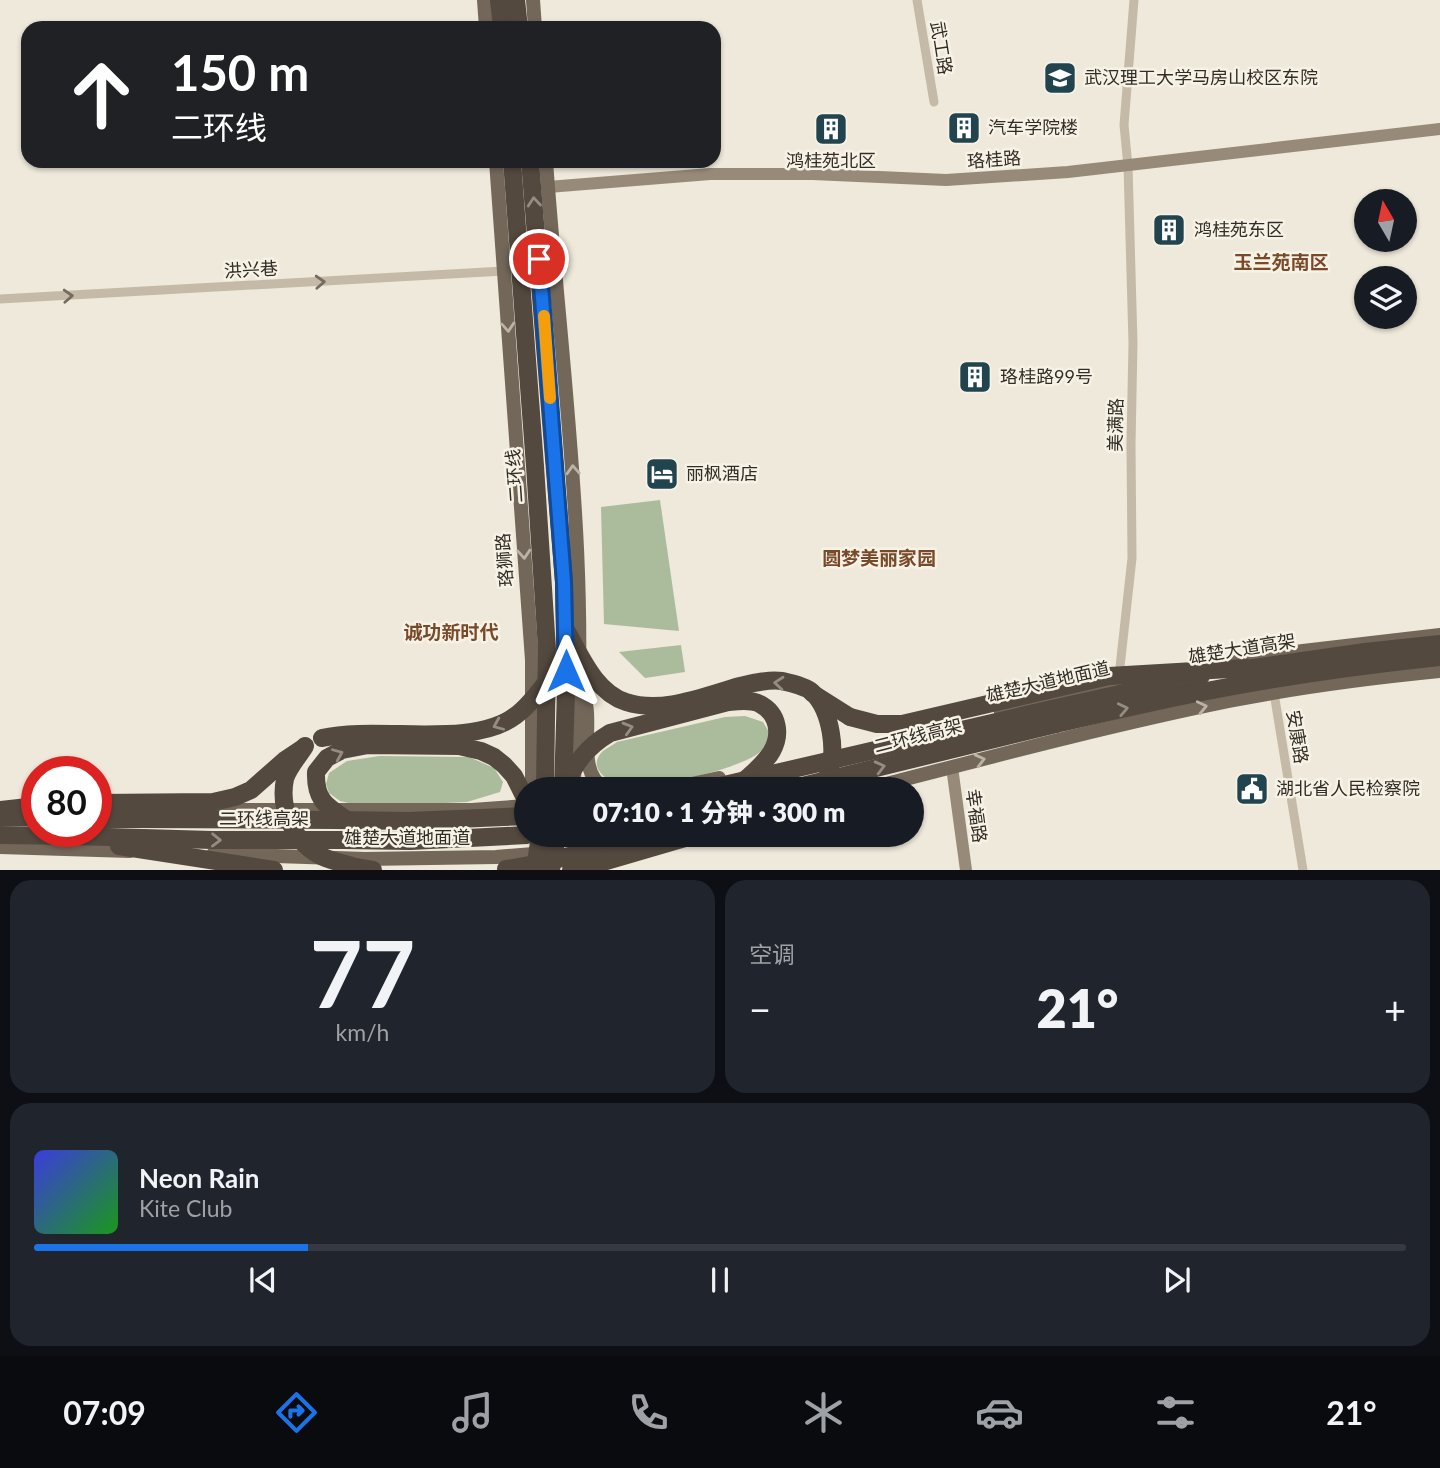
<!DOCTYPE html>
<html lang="zh">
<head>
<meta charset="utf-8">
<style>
	:root { --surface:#171b24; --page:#20242c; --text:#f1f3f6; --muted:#9ea1a6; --line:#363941; --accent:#1a73e8 }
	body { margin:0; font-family:Lato,"Noto Sans SC",sans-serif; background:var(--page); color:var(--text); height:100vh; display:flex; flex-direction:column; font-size:26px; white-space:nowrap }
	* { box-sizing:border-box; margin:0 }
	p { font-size:23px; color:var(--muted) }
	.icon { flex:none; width:38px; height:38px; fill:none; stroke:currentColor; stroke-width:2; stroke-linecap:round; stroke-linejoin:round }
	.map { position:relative; height:870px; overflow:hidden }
	.drawer { display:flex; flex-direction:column; gap:10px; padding:10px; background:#0d0f14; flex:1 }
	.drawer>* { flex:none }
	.top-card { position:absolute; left:21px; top:21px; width:700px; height:147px; border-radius:21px; box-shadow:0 2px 5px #0004; background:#202124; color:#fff; overflow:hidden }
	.needle { width:46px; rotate:351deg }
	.buttons { position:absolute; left:1354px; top:189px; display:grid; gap:14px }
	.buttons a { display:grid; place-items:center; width:63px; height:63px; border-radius:50%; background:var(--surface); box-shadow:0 2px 5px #0004; font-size:35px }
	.speed { position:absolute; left:21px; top:756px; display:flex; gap:14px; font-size:35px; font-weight:700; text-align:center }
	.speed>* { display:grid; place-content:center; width:91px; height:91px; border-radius:50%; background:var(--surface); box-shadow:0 2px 5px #0004; line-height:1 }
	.speed .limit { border:10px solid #d22; background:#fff; color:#111 }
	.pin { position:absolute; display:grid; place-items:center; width:60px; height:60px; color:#fff; margin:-30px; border:4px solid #fff; border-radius:50%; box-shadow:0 2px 7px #0007 }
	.me { position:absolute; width:77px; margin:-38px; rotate:0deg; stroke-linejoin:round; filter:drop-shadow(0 0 5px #0008) }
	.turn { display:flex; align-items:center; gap:24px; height:147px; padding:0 35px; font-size:32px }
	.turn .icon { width:91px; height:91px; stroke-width:2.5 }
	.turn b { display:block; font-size:49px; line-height:60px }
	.big { font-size:52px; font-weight:800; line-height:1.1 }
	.drawer .tile { flex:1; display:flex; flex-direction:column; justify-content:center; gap:10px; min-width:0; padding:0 24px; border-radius:21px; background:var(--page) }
	.drawer .dial { align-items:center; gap:0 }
	.dial b { font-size:91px; line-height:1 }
	.song { display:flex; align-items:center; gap:21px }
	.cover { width:84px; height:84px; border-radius:10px; background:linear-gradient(135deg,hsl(240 70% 55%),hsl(120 70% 35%)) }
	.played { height:7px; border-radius:4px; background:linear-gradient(90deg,var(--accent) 20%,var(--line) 20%) }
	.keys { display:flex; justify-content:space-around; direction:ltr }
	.heat { display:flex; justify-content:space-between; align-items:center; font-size:38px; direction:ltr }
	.drawer .tiles { flex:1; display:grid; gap:10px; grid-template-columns:1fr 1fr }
	.tile:last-child { grid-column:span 2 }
	.trip { position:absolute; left:514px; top:777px; width:410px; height:70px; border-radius:35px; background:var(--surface); box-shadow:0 2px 5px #0004; font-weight:800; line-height:70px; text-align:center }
	.tabs { display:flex; height:112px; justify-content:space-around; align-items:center; background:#090b0e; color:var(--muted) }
	.tabs .icon { width:49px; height:49px }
	.tabs .active { color:var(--accent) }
	.tabs b { font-size:32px; color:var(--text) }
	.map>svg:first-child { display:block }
	.green { fill:#abbc9c }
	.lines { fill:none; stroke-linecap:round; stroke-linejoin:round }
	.street { stroke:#c5baa7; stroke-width:9 }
	.secondary { stroke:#988a79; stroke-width:12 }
	.primary { stroke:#73675a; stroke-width:14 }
	.highway { stroke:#53493f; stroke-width:18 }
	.highway-bridge { stroke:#53493f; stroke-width:18 }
	.oneway { stroke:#958d82 }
	.oneway2 { stroke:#756c61 }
	.oneway3 { stroke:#bcb3a7 }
	.route-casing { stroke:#114b97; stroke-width:18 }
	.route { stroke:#1a73e8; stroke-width:12 }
	.slow { stroke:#f59e0b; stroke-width:12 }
	.labels { text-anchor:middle; stroke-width:5; stroke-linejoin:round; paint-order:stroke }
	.street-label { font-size:18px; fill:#332d27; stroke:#f7f2e6 }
	.poi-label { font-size:18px; fill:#332d27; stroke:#f7f2e6; text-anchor:start }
	.neighbourhood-label { font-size:19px; font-weight:bold; fill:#794a29; stroke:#f7f2e6 }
</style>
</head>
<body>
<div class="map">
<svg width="1440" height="870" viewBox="0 0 1440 870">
	<rect width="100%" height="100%" fill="#eee9da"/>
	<g class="green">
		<polygon points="660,500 679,631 604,624 601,507"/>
		<polygon points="681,645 685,672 645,678 619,652"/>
		<path d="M745,716L763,722L769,732C768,740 767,746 761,751C745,768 650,790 626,786C610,784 585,768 603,751C607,748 613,745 617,742L725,717Z"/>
		<polygon points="379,756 469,757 494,768 503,782 500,792 467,802 401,805 353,804 340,801 329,793 326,784 329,773 347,761"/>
	</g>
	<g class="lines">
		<g class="street">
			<polyline points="917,0 934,102"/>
			<polyline points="0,299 504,271"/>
			<polyline points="1119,676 1132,558 1131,445 1133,343 1128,166 1124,125 1134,0"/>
			<polyline points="1274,693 1303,870"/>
		</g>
		<g class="secondary">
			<polyline points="548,187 710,174 813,174 946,180 1068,172 1440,129"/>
			<polyline points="952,767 966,870"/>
		</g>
		<g class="primary">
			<polyline points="484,0 486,28"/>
			<polyline points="533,0 535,28"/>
			<polyline points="496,161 532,660 532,789"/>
			<path d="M546,161C561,370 593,579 573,789"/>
			<polyline points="1230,663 1303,651 1440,635"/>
			<path d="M584,696C594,725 575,771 605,789"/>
			<polyline points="1001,712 1090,690 1138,681"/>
			<polyline points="669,789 719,778"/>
			<path d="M867,789C987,758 1107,726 1229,701C1299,687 1369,678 1440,671"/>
			<polyline points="199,810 472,810 527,806"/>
			<polyline points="0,847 130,851"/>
			<polyline points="213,854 365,859 496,857 546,853"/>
		</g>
		<g class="highway">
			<polyline points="499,0 502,28"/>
			<polyline points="516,0 519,28"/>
			<polyline points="512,161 535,466 547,649 545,789"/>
			<polyline points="530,161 564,582 566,691 563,789"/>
			<polyline points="1232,671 1365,652 1440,644"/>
			<polyline points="812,693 850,717"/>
			<polyline points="1052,709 1201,676"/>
			<path d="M1056,724C1100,714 1143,704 1187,695C1270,678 1355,666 1440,657"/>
			<polyline points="96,803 213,802 235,797 251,790 285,760 303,748"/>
			<polyline points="0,817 37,817"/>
			<polyline points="96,819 138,819"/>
			<polyline points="336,820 409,821 527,816"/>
			<polyline points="0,835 74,836"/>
			<polyline points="345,840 410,841 527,835"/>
			<polyline points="355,867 373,870"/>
		</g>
		<g class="highway-bridge">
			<path d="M566,630C581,656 595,692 626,702C663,714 704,696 740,686C753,683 769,679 782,681C791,683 805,686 812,692C831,710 838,753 827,777C825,781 821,786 817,789"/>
			<polyline points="850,717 877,724 902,724 1109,676 1246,668"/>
			<path d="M322,738C378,725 471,749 515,716C528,707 538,693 548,680"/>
			<path d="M305,746C299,756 288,768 285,779C279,808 293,841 319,855C330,861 343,863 355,867"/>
			<path d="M563,788C576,763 585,748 610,733L728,702C738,701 751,699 760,704C779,714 781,735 772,751C766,762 755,771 746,779"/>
			<polyline points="707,789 1052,709"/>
			<polyline points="790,789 1056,724"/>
			<polyline points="0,810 37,806"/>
			<polyline points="138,819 336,820"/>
			<path d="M347,820C326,806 315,800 316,772L327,758L342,750L368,745L459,746L481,751L494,757L504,765L514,776L527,802"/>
			<polyline points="74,836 212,840 345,840"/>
			<polyline points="119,846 274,870"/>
			<path d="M506,869C551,863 596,849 640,835"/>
			<polyline points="535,870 540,835"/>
			<polyline points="551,870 557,835"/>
			<polyline points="571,870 603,862 695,835"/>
		</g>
	</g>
	<defs><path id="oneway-chevron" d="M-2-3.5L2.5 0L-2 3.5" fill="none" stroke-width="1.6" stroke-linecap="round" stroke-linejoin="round" transform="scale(1.75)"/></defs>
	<g class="oneway">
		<use href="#oneway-chevron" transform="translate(534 202) rotate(-95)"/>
		<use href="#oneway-chevron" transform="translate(779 683) rotate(-175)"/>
		<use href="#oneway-chevron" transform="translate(1123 709) rotate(-12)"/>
		<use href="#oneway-chevron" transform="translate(498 725) rotate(157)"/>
		<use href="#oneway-chevron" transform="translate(628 728) rotate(-16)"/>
		<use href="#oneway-chevron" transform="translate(338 754) rotate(-23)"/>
		<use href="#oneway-chevron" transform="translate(880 767) rotate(-14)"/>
		<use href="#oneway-chevron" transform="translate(216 840) rotate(1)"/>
	</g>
	<g class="oneway2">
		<use href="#oneway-chevron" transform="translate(320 282) rotate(-3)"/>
		<use href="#oneway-chevron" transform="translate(68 296) rotate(-3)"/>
	</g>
	<g class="oneway3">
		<use href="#oneway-chevron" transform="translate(508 327) rotate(86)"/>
		<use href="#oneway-chevron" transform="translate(573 470) rotate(-93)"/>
		<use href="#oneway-chevron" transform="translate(524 554) rotate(86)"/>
		<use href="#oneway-chevron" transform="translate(1202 707) rotate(-13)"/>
		<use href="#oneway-chevron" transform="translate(980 760) rotate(-14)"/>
	</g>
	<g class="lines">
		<defs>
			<polyline id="route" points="539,259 564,582 566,671"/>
		</defs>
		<use href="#route" class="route-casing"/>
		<use href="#route" class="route"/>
		<polyline class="slow" points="544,316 550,398"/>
	</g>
	<defs>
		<symbol id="university-square" viewBox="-11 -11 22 22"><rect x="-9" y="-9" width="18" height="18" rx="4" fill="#21444f" stroke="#f7f2e6"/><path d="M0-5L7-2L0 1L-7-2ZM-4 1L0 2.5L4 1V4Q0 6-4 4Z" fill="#fff"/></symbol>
		<symbol id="building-square" viewBox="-11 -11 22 22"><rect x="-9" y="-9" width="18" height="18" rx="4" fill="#21444f" stroke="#f7f2e6"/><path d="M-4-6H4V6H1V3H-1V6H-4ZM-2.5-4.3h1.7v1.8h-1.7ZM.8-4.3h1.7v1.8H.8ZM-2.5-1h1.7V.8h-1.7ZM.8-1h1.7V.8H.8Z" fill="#fff"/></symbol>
		<symbol id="hotel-square" viewBox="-11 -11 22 22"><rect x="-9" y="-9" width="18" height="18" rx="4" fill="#21444f" stroke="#f7f2e6"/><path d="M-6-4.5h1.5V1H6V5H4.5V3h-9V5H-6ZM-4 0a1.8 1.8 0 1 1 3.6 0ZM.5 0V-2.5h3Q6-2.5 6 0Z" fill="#fff"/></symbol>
		<symbol id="civic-square" viewBox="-11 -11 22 22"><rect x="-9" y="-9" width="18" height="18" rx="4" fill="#21444f" stroke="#f7f2e6"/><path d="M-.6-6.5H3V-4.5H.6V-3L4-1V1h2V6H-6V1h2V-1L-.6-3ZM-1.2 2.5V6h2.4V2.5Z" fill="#fff"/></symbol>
	</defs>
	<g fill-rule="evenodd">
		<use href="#university-square" x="1041" y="59" width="38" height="38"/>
		<use href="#building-square" x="945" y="109" width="38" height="38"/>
		<use href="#building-square" x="812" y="110" width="38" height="38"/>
		<use href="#building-square" x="1150" y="211" width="38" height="38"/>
		<use href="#building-square" x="956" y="358" width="38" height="38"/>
		<use href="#hotel-square" x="643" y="455" width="38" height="38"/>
		<use href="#civic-square" x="1233" y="770" width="38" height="38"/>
	</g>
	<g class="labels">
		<g class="street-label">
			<text transform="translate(941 48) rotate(81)" y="6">武工路</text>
			<text transform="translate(994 160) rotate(-4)" y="6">珞桂路</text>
			<text transform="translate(251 270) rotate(-3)" y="6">洪兴巷</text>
			<text transform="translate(1116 425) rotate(-89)" y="6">美满路</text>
			<text transform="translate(515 476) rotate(-94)" y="6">二环线</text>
			<text transform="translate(505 560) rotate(-94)" y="6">珞狮路</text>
			<text transform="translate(1242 649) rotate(-9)" y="6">雄楚大道高架</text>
			<text transform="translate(1048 682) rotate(-13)" y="6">雄楚大道地面道</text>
			<text transform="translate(918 736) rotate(-14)" y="6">二环线高架</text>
			<text transform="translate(1297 737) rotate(81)" y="6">安康路</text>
			<text transform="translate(976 816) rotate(82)" y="6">幸福路</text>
			<text x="264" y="825">二环线高架</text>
			<text x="407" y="844">雄楚大道地面道</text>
		</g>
		<g class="poi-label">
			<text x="1084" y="84">武汉理工大学马房山校区东院</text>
			<text x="988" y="134">汽车学院楼</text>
			<text x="831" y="167" text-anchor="middle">鸿桂苑北区</text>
			<text x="1194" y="236">鸿桂苑东区</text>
			<text x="1000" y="383">珞桂路99号</text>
			<text x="686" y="480">丽枫酒店</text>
			<text x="1276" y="795">湖北省人民检察院</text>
		</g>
		<g class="neighbourhood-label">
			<text x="1281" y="269">玉兰苑南区</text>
			<text x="879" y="565">圆梦美丽家园</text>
			<text x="451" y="639">诚功新时代</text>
		</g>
	</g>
</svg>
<div class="buttons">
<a><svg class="needle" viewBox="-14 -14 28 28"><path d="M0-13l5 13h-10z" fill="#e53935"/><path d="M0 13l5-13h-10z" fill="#9ea1a6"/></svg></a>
<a><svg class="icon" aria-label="layers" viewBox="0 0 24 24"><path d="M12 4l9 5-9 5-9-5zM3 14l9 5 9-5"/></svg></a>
</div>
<div class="speed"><div class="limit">80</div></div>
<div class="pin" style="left:539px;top:259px;background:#d93025"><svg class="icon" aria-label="arrive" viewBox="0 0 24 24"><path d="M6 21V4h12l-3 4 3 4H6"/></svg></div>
<svg class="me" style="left:566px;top:671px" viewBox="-20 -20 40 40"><path d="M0-17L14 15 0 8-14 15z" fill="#1a73e8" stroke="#fff" stroke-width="4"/></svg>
<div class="trip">07:10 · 1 分钟 · 300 m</div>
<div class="top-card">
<div class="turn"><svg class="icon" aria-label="ahead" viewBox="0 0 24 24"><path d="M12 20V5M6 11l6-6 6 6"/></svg><div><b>150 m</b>二环线</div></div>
</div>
</div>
<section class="drawer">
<div class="tiles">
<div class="tile dial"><b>77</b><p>km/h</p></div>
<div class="tile"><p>空调</p>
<div class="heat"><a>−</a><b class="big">21°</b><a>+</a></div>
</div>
<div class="tile">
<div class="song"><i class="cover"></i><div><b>Neon Rain</b><p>Kite Club</p></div></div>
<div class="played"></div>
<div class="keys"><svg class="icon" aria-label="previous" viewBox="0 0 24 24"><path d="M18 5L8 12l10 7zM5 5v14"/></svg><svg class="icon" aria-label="pause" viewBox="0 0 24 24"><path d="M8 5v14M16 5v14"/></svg><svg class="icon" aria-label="next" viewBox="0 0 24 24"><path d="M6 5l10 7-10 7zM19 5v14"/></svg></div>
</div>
</div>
</section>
<nav class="tabs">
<b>07:09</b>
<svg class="icon active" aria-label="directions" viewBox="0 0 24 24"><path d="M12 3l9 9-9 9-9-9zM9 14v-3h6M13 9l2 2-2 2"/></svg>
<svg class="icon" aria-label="music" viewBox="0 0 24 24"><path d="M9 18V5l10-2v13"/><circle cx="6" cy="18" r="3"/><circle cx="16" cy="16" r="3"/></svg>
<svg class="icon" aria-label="phone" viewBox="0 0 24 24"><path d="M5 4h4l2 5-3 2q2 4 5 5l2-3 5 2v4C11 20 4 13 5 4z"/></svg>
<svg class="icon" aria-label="climate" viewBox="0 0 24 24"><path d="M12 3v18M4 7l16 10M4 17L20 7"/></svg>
<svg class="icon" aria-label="car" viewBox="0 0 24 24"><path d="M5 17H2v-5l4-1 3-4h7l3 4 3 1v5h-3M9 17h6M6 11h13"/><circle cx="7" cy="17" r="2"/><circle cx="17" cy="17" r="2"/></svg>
<svg class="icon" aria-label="filters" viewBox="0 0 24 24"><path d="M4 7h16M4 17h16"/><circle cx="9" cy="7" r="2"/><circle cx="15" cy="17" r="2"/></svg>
<b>21°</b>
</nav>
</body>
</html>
